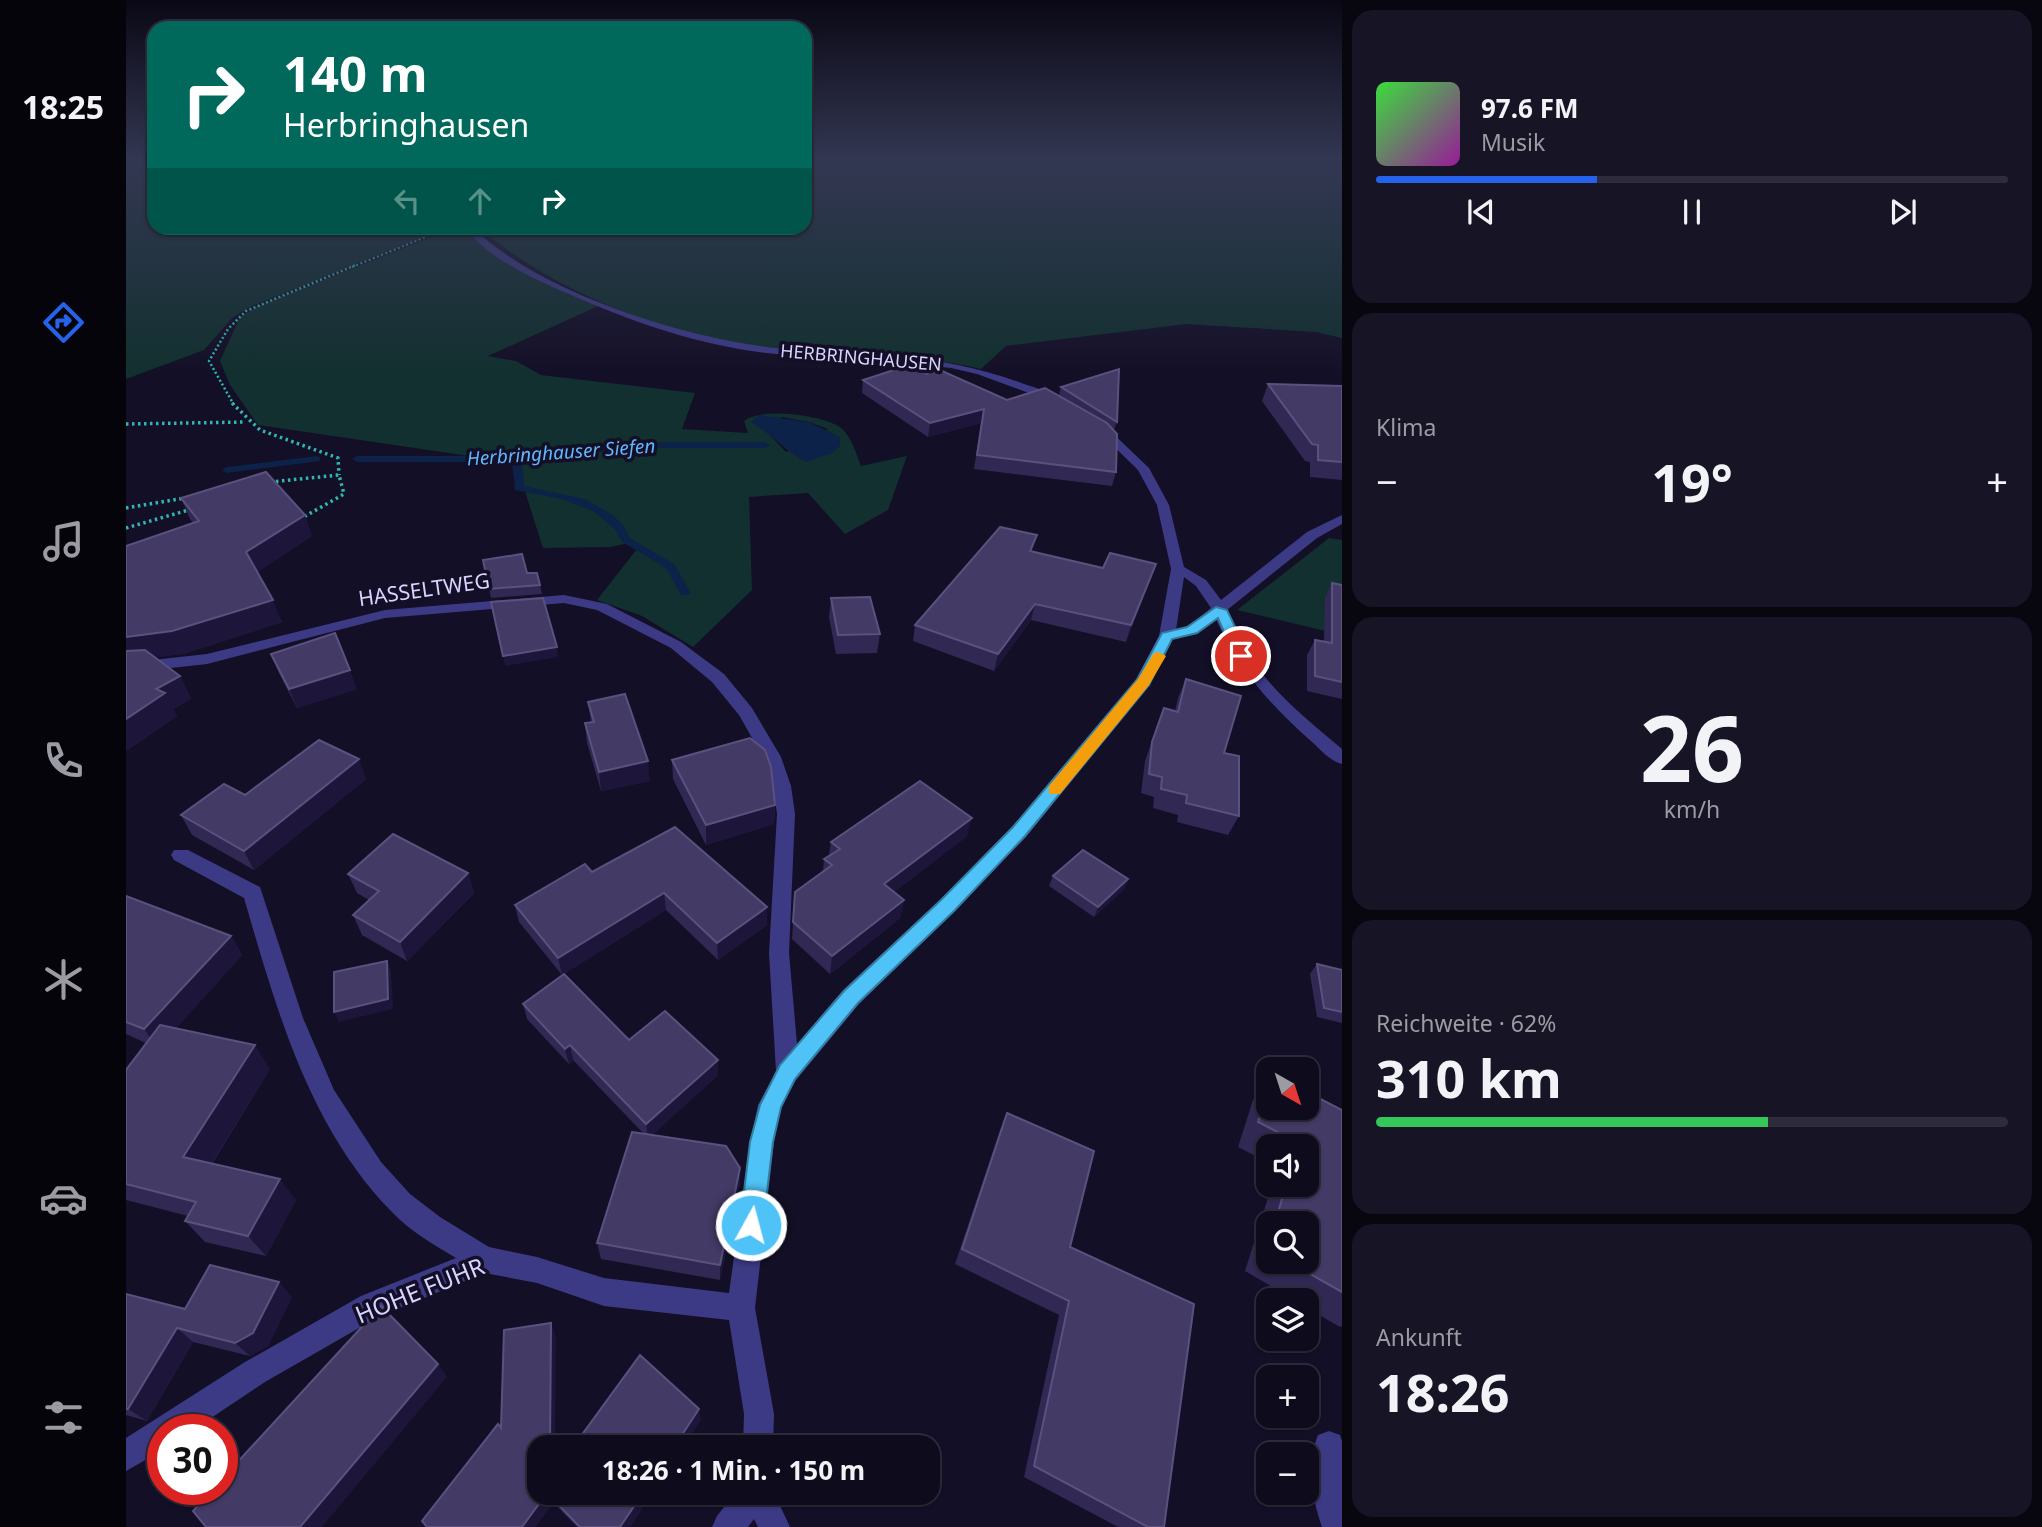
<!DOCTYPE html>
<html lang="de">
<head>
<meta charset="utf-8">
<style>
	:root { --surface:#0e0b1c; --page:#171425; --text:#f1f3f6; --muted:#9b9ba3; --line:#2e2b3b; --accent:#2563eb }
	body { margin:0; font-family:"Noto Sans",sans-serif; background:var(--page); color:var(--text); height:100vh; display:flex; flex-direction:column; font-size:26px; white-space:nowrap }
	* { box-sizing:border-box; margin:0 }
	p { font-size:23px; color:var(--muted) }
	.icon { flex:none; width:38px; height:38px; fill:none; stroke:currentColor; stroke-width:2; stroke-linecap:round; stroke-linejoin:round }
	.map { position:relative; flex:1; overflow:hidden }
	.details { display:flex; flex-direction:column; gap:10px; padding:10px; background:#08060f; width:700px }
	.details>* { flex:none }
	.banner { position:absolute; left:21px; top:21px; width:665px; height:214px; border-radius:21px; box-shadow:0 2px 5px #0004,0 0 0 2px var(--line); background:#00695c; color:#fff; overflow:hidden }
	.needle { width:46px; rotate:141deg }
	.controls { position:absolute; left:1130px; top:1057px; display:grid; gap:14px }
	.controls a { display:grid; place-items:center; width:63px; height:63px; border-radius:14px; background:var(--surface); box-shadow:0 2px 5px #0004,0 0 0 2px var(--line); font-size:35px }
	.speed { position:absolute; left:21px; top:1414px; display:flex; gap:14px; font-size:35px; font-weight:700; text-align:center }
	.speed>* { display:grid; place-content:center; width:91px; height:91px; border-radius:50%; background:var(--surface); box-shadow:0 2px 5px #0004,0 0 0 2px var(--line); line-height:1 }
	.speed .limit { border:10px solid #d22; background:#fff; color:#111 }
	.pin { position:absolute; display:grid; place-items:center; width:60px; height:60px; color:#fff; margin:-30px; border:4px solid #fff; border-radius:50%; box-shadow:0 2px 7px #0007 }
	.me { position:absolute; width:77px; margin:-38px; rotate:7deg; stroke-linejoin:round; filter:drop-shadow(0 0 5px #0008) }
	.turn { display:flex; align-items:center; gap:24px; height:147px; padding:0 21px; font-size:32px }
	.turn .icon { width:91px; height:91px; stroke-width:2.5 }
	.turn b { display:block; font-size:49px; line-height:60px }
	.lanes { display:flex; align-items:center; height:66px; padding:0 21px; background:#0003; justify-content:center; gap:35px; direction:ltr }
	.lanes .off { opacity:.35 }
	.big { font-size:52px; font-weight:700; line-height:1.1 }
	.details .widget { flex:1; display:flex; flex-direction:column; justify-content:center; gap:10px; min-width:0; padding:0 24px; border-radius:21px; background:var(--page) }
	.details .dial { align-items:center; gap:0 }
	.dial b { font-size:91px; line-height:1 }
	.song { display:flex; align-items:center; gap:21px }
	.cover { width:84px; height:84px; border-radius:10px; background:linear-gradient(135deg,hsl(120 70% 55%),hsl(300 70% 35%)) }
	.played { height:7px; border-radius:4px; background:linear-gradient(90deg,var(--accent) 35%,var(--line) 35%) }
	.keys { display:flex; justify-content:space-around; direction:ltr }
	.heat { display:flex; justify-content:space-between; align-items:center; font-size:38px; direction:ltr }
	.charge { height:10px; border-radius:5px; background:linear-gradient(90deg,#34c759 62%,var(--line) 0) }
	.trip { position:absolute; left:401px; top:1435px; width:413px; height:70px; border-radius:21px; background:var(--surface); box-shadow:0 2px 5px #0004,0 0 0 2px var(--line); font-weight:700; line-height:70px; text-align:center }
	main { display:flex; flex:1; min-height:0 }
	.dock { display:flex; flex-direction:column; width:126px; justify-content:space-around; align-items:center; background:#06040b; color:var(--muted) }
	.dock .icon { width:49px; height:49px }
	.dock .on { color:var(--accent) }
	.dock b { font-size:32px; color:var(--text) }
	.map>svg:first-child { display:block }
	.green { fill:#12302f; fill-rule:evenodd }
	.water { fill:#0c2248 }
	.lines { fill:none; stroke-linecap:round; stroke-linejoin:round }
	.stream { fill:#0c2248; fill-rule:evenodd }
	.path-far2 { stroke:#2fb8b0; stroke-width:2; stroke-dasharray:2 2.5; stroke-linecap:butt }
	.path-far1 { stroke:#2fb8b0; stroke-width:2.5; stroke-dasharray:2 2.5; stroke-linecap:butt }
	.path { stroke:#2fb8b0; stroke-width:3.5; stroke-dasharray:2.5 3.5; stroke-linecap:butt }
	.minor { fill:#3d3a85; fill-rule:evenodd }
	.wall { fill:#312854; fill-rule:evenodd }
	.shaded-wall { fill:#1d163a }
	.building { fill:#433a66; stroke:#5a527e; stroke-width:2 }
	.route { fill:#4fc3f7; stroke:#337fa1; stroke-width:2 }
	.slow { fill:#f59e0b }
	.labels { text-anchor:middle; stroke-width:7; stroke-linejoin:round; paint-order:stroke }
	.far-street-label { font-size:18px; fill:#d9d4ff; stroke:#130f26 }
	.far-water-label { font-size:19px; font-style:italic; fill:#62b6ff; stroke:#130f26 }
	.street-label { font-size:21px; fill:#d9d4ff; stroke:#130f26 }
	.near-street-label { font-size:24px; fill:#d9d4ff; stroke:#130f26 }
</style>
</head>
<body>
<main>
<nav class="dock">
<b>18:25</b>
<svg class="icon on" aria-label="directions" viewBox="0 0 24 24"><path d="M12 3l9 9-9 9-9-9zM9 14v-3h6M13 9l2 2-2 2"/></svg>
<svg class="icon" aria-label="music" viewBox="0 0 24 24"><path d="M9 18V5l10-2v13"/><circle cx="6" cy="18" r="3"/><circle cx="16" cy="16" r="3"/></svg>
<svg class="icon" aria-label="phone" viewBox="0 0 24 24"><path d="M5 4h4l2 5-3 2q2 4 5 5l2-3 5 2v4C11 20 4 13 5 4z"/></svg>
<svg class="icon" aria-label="climate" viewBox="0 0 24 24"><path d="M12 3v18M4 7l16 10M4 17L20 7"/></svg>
<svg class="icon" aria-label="car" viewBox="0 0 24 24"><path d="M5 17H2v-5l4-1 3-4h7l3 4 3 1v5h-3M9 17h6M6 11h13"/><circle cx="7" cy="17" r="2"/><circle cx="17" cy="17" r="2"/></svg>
<svg class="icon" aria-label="filters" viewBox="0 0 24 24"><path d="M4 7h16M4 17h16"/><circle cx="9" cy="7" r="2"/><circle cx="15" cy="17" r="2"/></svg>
</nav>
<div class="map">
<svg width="1216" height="1527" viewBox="0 0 1216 1527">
	<rect width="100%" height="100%" fill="#130f26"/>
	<g class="green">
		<polygon points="0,160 28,160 28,228 320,228 126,306 107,317 78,350 0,379"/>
		<path d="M679,160H1216V338L1190,332L1060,324L880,346L855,369C784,352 711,355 639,347C538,336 431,293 353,228H679Z"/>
		<path d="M328,228H337C377,264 422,286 472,306L362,356L390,361L415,375L569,393L556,429L622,433L618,421C635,407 695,415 714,427C725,435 730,453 735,466L781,456L762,510L719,534L682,493L623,497L626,590L567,647L516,616L471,600L511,549L502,543L485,547L417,548L390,463L132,425L104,385L94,361L114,317L132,306ZM656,417L683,422L702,429L660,452L640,431Z"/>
		<polygon points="1203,538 1216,540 1216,635 1111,610"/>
	</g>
	<path class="water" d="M633,415L683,422L714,437V446L706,453L680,462C659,451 646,434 625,422Z"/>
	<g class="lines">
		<g class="stream">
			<polygon points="507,442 639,442 644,445 639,448 507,448 396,461 398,486 459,499 487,515 497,525 504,538 548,564 565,593 563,595 555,595 540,568 496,542 489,529 467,511 436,499 389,490 386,462 231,462 226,459 231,456 391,456"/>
			<polygon points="191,456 194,457 194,461 101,473 96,470 101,467"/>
		</g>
		<polyline class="path-far2" points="226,267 317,230"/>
		<polyline class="path-far1" points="108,405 83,361 102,329 120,311 230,265"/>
		<g class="path">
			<polyline points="106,403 134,430 212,458 213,475"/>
			<polyline points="0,424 120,422"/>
			<polyline points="144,482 213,475 218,494 176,518"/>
			<polyline points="0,508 59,498"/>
			<polyline points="0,528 66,509"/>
		</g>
		<g class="minor">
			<path d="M340,228H347C417,295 568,342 663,349C748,356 816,353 898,384C910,388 926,392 936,400L927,402L851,374L825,368C755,358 683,361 613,349C550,338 490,315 431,289C400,275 359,256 340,228Z"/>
			<path d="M969,424H977L1023,468L1043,505L1058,567L1080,580L1095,600L1181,532L1216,515V524L1191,538L1101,610C1108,625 1114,641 1123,655C1146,692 1183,721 1216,749V764C1204,761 1195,750 1186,742C1145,706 1112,669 1090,619L1071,634L1047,639L1023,685L900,837L829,911L733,1004L670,1080L655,1107L648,1142L629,1308L648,1414L647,1447H617L618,1414L603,1320L478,1306L411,1283L359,1273L254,1316L139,1382L67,1430H37V1450L0,1471V1438L119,1362L235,1296L330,1258C308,1245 284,1231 266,1212C183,1128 150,1008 118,898L48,860L45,855L48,850H62L134,887L177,1018L208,1090L255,1162L284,1194L314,1217L363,1247L411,1257L478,1278L603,1293L624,1142L632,1105L650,1071L643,953L651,814L647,786L637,757L613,715L586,682L545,648L471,610L438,603L259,618L81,664L0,673V663L81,654L259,610L438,595L481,604L555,642L598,674L626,708L655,757L665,786L669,814L663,953L671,1044L717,990L815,899L886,827L1010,679L1033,636L1045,569L1031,505L1012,470L969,428ZM1058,577L1070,586L1085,608L1061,627L1050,630Z"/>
			<path d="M1203,1431L1214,1435L1216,1441V1527H1196C1186,1498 1180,1465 1192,1435Z"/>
			<polygon points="609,1493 648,1493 664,1527 632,1527 628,1519 622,1527 586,1527 591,1516"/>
		</g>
	</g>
	<g class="wall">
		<polygon points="801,374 881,400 933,395 935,387 991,422 988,430 990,472 986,486 848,469 855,423 802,437 736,393 737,380"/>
		<polygon points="1142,384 1216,386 1216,480 1184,477 1184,462 1179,461 1136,401"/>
		<polygon points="55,498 186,536 131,572 156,622 57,654 29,657 54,676 65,699 47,709 51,716 0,751 67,523 64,519"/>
		<polygon points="906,552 977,568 1030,564 1000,642 905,620 868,671 787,641 789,625"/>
		<polygon points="357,560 401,573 414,585 416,594 365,598"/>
		<polygon points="1206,583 1216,585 1216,699 1181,691 1181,655 1189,640 1198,642 1199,598"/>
		<polygon points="705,598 754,634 751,653 710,654 703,617"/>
		<polygon points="145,654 231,689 171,708 153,673"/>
		<polygon points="1060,679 1098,753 1113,816 1102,835 1051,822 1052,815 1027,808 1028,797 1015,793 1019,761 1031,727 1038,708 1049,711 1052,698"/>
		<polygon points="462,702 524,781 475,791 461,743 459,723 465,722"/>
		<polygon points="546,760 649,805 648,824 580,845 547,779"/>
		<polygon points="240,779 128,870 66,835 55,815 119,795"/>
		<polygon points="841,836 768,892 778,900 774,918 704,974 666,939 669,892 697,872 698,859 703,855 705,842"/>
		<polygon points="466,872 641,907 641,925 592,960 540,910 436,975 393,922 389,905"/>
		<polygon points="342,873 348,893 281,961 236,935 227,915 243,900 231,893 222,874"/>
		<polygon points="927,876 1002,879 998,889 968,917 923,886"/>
		<polygon points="0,896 105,936 116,955 50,1028 144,1069 86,1164 170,1200 140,1256 79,1242 59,1221 62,1216 0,1200 0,1070 20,1043 0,1034"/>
		<polygon points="1191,964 1216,970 1216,1023 1191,1017 1184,974"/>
		<polygon points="397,1004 503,1040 592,1075 526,1135 614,1168 614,1184 594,1280 475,1259 471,1243 517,1133 447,1060 443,1064 401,1019"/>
		<path d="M1143,1080V1108L1216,1110V1326L1214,1327L1181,1308V1300H1169L1119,1271L1146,1185H1181V1146H1143V1163L1112,1147L1127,1100ZM1143,1223H1181V1262H1143Z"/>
		<polygon points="881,1113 944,1247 1038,1527 992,1527 898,1477 933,1315 829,1264 874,1130"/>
		<polygon points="0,1294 59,1309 166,1297 142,1346 124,1356 67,1342 21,1421 0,1415"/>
		<polygon points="430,1337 413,1493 526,1493 504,1527 451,1527 427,1502 409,1527 301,1527 375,1428"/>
	</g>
	<g class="shaded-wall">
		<polygon points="858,409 855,423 802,437 804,423"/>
		<polygon points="179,515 186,536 129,574 120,552"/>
		<polygon points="911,535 907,551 900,567 904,551"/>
		<polygon points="1030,564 1024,580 1000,642 1005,625"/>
		<polygon points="147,600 156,622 57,654 0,661 0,637"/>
		<polygon points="909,604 905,620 868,671 872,654"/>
		<polygon points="431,647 432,657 379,666 377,656"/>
		<polygon points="224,670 231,689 171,708 163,689"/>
		<polygon points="54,676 65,699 47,709 51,716 0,751 0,719 30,689"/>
		<polygon points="233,759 240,779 128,870 118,851"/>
		<polygon points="522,761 524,781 475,791 473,772"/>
		<polygon points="649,805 648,824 580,845 580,825"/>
		<polygon points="846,818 841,836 755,902 758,884"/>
		<polygon points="342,873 348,893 281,961 274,942"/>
		<polygon points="1002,879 998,889 968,917 972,907"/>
		<polygon points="538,893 540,910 436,975 432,958"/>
		<polygon points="778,900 774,918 704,974 706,956"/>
		<polygon points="641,907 641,925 592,960 591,943"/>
		<polygon points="105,936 116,955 32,1048 18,1029"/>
		<polygon points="261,961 265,970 267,1009 213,1022 208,1012"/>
		<polygon points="129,1045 144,1069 76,1179 57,1157"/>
		<polygon points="444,1045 447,1060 443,1064 439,1049"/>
		<polygon points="592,1060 592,1075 522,1139 520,1124"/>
		<polygon points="614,1168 614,1184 594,1280 594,1265"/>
		<polygon points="154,1179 170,1200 140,1256 122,1236"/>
		<polygon points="153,1282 166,1297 142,1346 124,1356 109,1343"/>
		<polygon points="425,1323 430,1337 429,1447 424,1447"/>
		<polygon points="51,1328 67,1342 21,1421 2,1409"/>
		<polygon points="312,1364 321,1377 196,1527 174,1527"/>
		<polygon points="573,1409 575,1420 557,1447 548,1447"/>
		<polygon points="421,1493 427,1502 409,1527 396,1527"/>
		<polygon points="517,1493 526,1493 504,1527 494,1527"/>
	</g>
	<g class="building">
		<polygon points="783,365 801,374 814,370 881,400 919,388 981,423 991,434 990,472 851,455 858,409 804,423 737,380"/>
		<polygon points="993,369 991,422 935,387"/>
		<polygon points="1142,384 1216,386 1216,462 1192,460 1192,445 1186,444"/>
		<polygon points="140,472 179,515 120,552 147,600 46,631 0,637 0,546 73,521 55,498"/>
		<polygon points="874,527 911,535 904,551 977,568 984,553 1030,564 1005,625 909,604 872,654 789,625"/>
		<polygon points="396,554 401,573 411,573 414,585 363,589 357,560"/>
		<polygon points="1206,583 1216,585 1216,682 1189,676 1189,640 1206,643"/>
		<polygon points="744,597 754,634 712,635 705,598"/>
		<polygon points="417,598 431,647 377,656 365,602"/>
		<polygon points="209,633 224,670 163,689 145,654"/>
		<polygon points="19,650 54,676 30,689 39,693 0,719 0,651"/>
		<polygon points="1060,679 1115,696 1098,753 1113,756 1113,816 1060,803 1061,795 1035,789 1036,777 1023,774 1026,742 1038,708 1052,712"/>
		<polygon points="499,694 522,761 473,772 459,723 468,722 462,702"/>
		<polygon points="624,738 639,750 645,767 649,805 580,825 546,760"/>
		<polygon points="193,740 233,759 118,851 55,815 98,784 119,795"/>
		<polygon points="794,781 846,818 758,884 778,900 706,956 667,922 669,892 706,865 698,859 714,849 705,842"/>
		<polygon points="549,827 641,907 591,943 538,893 432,958 389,905 459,864 466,872"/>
		<polygon points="267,834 342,873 274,942 227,915 253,891 222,874"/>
		<polygon points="957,850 1002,879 972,907 927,876"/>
		<polygon points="0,896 105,936 18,1029 0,1022"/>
		<polygon points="261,961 262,999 208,1012 208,972"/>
		<polygon points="1191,964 1216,970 1216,1012 1198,1008"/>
		<polygon points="438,974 503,1040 539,1011 592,1060 520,1124 444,1045 439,1049 397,1004"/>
		<polygon points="34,1025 129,1045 57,1157 154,1179 122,1236 59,1221 70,1202 0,1184 0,1070"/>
		<polygon points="1143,1088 1143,1108 1181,1108 1181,1092 1216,1110 1216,1292 1163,1262 1181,1262 1181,1223 1149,1223 1160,1185 1181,1185 1181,1146 1172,1146 1173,1143 1132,1122"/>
		<polygon points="881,1113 968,1151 944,1247 1068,1304 1038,1527 1022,1527 908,1466 943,1301 836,1249"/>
		<polygon points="506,1132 600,1146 614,1168 594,1265 471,1243"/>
		<polygon points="84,1265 153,1282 127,1333 109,1343 51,1328 2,1409 0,1409 0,1294 59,1309"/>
		<polygon points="255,1306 312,1364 174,1527 80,1527 67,1511 87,1489 96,1489 96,1479"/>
		<polygon points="425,1323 424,1447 413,1447 413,1493 517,1493 494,1527 454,1527 421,1493 396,1527 301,1527 296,1521 372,1424 375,1428 378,1330"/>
		<polygon points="514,1355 573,1409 548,1447 447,1447"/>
	</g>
	<linearGradient id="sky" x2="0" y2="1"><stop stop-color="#0a0815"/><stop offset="0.43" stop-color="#333752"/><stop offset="1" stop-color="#333752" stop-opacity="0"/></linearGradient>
	<rect width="1216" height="374" fill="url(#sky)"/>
	<polygon class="route" points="1090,607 1101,610 1123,656 1120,659 1110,659 1092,618 1071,633 1046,639 1023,685 899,836 828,911 732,1003 669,1079 655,1107 647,1142 637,1225 634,1234 625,1237 617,1234 614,1225 624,1142 634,1105 654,1065 718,991 815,900 887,827 1011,680 1036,633 1061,627"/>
	<polygon class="slow" points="1033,652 1040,656 1023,685 934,794 923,794 923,786 1012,679 1028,653"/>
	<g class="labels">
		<g class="far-street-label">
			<text transform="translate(735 358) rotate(5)" y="6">HERBRINGHAUSEN</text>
		</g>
		<g class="far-water-label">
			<text transform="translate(435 452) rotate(-4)" y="7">Herbringhauser Siefen</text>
		</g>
		<g class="street-label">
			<text transform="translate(298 590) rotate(-8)" y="7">HASSELTWEG</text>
		</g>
		<g class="near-street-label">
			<text transform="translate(294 1291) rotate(-22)" y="8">HOHE FUHR</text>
		</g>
	</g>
</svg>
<div class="controls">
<a><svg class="needle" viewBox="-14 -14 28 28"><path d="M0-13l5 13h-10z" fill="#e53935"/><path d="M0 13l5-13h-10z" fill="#9b9ba3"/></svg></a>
<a><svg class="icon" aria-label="sound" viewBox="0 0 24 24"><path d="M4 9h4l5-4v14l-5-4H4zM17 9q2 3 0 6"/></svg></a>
<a><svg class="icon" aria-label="search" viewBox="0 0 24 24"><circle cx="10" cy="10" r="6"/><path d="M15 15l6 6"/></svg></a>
<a><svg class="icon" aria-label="layers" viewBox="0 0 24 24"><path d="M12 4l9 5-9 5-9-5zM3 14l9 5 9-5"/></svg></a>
<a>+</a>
<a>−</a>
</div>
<div class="speed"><div class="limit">30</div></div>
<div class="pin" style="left:1115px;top:656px;background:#d93025"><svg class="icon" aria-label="arrive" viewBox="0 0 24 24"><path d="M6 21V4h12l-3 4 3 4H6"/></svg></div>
<svg class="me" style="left:625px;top:1225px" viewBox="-20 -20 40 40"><circle r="17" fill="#4fc3f7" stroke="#fff" stroke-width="3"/><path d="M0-11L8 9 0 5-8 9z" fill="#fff"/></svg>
<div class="trip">18:26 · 1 Min. · 150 m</div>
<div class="banner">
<div class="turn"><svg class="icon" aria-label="right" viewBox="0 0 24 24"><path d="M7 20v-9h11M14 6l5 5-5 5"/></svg><div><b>140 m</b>Herbringhausen</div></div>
<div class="lanes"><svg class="icon off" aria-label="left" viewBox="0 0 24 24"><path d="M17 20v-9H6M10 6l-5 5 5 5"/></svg><svg class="icon off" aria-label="ahead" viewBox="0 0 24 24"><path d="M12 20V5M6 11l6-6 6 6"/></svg><svg class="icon" aria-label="right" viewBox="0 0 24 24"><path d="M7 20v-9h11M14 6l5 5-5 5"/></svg></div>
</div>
</div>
<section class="details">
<div class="widget">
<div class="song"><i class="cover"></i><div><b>97.6 FM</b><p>Musik</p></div></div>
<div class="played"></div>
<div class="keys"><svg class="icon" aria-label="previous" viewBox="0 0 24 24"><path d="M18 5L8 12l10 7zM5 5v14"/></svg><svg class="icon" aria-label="pause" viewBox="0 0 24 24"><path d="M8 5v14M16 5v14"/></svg><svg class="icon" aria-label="next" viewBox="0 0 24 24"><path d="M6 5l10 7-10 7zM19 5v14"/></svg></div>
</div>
<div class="widget"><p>Klima</p>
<div class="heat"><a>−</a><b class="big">19°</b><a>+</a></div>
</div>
<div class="widget dial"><b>26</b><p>km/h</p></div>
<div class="widget"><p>Reichweite · 62%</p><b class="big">310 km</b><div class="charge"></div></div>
<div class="widget"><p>Ankunft</p><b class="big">18:26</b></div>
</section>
</main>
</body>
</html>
